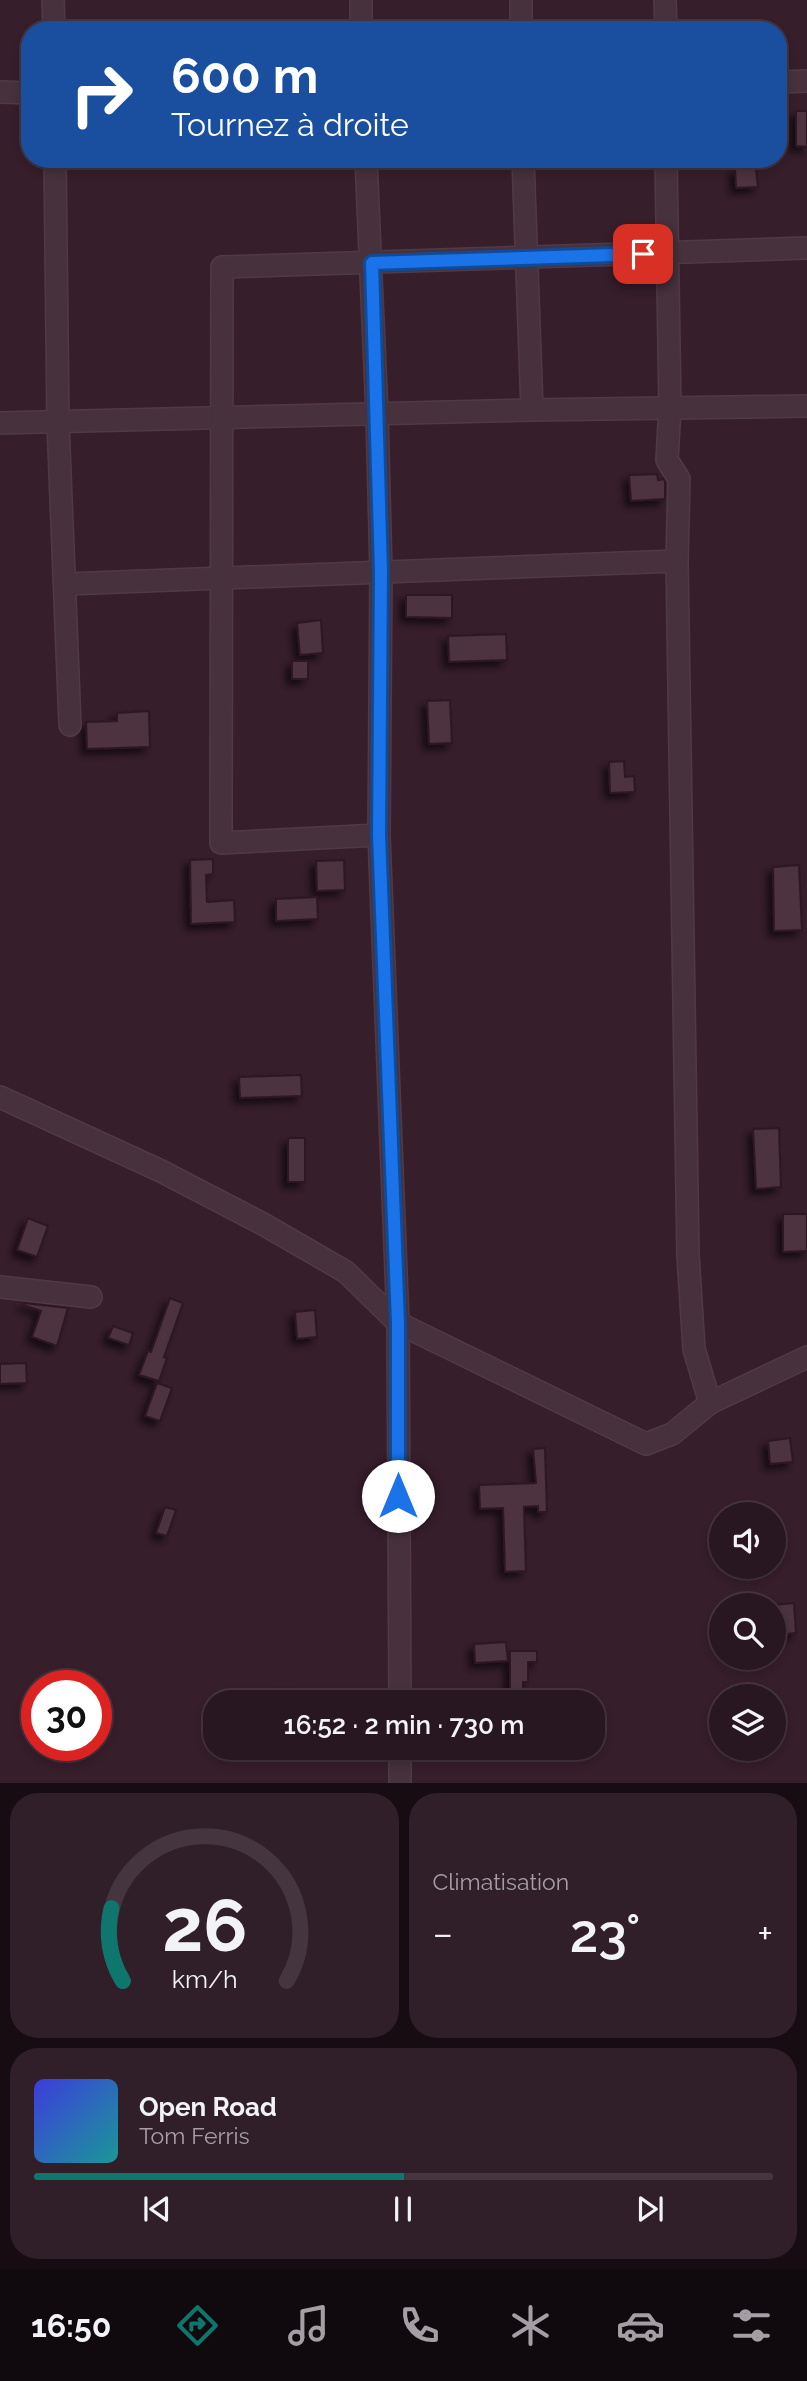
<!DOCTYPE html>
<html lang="fr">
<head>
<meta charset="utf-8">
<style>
	:root { --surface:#281620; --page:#301f29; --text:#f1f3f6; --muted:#a59fa5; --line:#44353e; --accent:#0f766e }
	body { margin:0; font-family:Raleway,sans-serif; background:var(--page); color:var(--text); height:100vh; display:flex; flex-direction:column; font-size:26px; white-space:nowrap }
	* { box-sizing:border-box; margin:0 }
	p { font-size:23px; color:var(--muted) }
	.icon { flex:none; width:38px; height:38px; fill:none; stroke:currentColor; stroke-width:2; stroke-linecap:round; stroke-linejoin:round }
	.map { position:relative; height:1783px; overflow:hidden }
	.side { display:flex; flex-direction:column; gap:10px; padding:10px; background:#160c12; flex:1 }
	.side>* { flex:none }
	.guide { position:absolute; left:21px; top:21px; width:766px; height:147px; border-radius:28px; box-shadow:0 4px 10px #0003,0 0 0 2px var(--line); background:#1a4fa0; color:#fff; overflow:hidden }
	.fabs { position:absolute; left:709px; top:1502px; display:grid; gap:14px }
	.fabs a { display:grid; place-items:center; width:77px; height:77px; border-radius:50%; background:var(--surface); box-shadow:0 4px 10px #0003,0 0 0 2px var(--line); font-size:35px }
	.speed { position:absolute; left:21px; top:1670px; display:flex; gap:14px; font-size:35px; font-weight:700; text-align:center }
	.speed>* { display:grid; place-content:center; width:91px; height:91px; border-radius:50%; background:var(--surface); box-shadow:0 4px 10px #0003,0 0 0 2px var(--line); line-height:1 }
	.speed .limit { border:10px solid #d22; background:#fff; color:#111 }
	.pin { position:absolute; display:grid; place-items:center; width:60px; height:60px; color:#fff; margin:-30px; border-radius:14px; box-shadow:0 4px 10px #0006 }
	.me { position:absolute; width:77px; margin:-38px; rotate:0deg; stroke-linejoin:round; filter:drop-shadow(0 0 5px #0008) }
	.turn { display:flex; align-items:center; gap:24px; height:147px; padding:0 35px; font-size:32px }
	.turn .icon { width:91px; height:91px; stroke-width:2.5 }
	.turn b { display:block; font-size:49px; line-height:60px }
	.big { font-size:52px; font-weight:600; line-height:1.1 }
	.side .card { flex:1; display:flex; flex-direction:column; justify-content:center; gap:10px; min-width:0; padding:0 24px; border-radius:28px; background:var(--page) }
	.side .dial { align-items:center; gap:0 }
	.dial svg { height:182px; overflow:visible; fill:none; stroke:var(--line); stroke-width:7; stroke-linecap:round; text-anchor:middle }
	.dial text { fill:var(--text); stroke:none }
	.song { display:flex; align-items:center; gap:21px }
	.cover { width:84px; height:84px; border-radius:10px; background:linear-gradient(135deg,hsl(240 70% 55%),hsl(180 70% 35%)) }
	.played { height:7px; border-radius:4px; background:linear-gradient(90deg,var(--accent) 50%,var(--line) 50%) }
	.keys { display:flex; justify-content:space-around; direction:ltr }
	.heat { display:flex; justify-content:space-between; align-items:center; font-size:38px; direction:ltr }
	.side .tiles { flex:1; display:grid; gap:10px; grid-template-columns:1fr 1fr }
	.card:last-child { grid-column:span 2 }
	.trip { position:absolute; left:203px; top:1690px; width:402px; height:70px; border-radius:28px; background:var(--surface); box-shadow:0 4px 10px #0003,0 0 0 2px var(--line); font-weight:600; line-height:70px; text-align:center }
	.tab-bar { display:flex; height:112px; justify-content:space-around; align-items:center; background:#10090d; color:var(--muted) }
	.tab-bar .icon { width:49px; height:49px }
	.tab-bar .active { color:var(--accent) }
	.tab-bar b { font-size:32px; color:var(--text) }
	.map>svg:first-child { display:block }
	.building { fill:#4d3040; stroke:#2d1923; stroke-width:2; filter:url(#shadow) }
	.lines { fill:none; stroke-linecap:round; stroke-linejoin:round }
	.minor-casing { stroke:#503b45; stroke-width:24 }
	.minor { stroke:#46313c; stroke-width:21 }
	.route-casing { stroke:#114b97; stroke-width:18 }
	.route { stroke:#1a73e8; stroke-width:12 }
</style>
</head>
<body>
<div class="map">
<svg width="807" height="1783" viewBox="0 0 807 1783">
	<defs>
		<filter id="shadow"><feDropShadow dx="-5.5" dy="5.5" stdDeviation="3.5" flood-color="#0009"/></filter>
	</defs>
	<rect width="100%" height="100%" fill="#361e2b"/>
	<g class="building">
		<polygon points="796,111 807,111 807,147 796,146"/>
		<polygon points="756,168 758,187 736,188 735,169"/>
		<polygon points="657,474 658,480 664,479 665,482 665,499 631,501 629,475"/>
		<polygon points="406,595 452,595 452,618 406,617"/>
		<polygon points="321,620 323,653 300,655 297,623"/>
		<polygon points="506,634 507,660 449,662 448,636"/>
		<rect x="292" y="661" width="16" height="18"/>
		<polygon points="450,700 452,743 429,744 427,701"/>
		<polygon points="149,711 150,747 87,749 86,722 117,721 117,713"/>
		<polygon points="624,761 625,777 634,776 635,792 610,793 609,762"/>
		<polygon points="213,859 213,874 206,875 207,902 234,900 235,922 191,924 190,860"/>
		<polygon points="344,860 345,890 317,891 316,861"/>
		<polygon points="799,865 802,930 774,931 773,867"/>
		<polygon points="317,897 318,919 276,921 276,899"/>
		<polygon points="301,1075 302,1096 240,1098 239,1077"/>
		<polygon points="779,1128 781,1187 756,1189 753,1129"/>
		<rect x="288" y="1138" width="17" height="44"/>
		<polygon points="783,1214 807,1214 807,1251 783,1252"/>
		<polygon points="28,1218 48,1226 37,1257 17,1250"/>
		<polygon points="170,1298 183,1303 164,1357 167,1358 159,1381 139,1375 148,1351 151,1352"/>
		<polygon points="24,1303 68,1308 57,1346 32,1337 41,1311 23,1305"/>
		<polygon points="315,1310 317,1337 297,1339 295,1312"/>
		<polygon points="113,1326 133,1333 129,1345 108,1338"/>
		<polygon points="26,1363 27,1383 0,1384 0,1364"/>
		<polygon points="157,1383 172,1388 160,1421 145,1416"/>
		<polygon points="790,1438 793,1462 770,1464 768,1441"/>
		<polygon points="545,1448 547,1512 538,1512 538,1506 524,1507 526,1571 505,1572 503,1508 480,1509 479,1485 536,1483 533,1449"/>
		<polygon points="165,1507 176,1510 167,1536 156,1533"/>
		<polygon points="794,1603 796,1633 776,1635 774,1605"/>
		<polygon points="506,1642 508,1661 475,1663 474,1644"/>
		<polygon points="510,1651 537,1651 537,1662 528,1662 528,1682 523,1682 523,1696 510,1696"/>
		<polygon points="278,1689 304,1689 304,1703 279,1703"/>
	</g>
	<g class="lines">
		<defs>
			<g id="minor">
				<polyline points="53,0 54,30"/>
				<polyline points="361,0 361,30"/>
				<polyline points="521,0 521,30"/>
				<polyline points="665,0 666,30"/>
				<polyline points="779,82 807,81"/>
				<polyline points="0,92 30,93"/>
				<polyline points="55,159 58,423 70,725"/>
				<polyline points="366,159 377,414 381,572 379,835 398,1323 400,1703"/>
				<polyline points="523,159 532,410"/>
				<polyline points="666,159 670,407 667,460 679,479 677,561 688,1255 694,1349 710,1403"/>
				<polyline points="0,423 532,410 807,406"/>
				<polyline points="66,584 677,561"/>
				<polyline points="379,835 221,843 222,267 807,248"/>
				<polyline points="0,1097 161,1171 263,1224 346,1272 398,1323 646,1444 672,1434 710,1403 807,1357"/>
				<polyline points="0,1287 91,1297"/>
				<polyline points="400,1748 400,1782"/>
			</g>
		</defs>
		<use href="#minor" class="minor-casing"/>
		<use href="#minor" class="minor"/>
	</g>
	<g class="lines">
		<defs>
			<polyline id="route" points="398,1496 398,1323 379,835 381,572 372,263 643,254"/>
		</defs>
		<use href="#route" class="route-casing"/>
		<use href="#route" class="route"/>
	</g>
</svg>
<div class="fabs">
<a><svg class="icon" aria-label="sound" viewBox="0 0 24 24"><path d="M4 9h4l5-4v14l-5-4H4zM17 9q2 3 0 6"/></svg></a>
<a><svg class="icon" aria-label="search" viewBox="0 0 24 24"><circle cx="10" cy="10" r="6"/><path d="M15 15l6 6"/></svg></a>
<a><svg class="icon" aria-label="layers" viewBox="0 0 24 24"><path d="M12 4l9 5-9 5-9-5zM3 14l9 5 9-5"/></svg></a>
</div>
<div class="speed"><div class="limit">30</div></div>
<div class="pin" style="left:643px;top:254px;background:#d93025"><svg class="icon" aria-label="arrive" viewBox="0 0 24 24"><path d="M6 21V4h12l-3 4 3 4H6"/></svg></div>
<svg class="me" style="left:398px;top:1496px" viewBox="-20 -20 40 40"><circle r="19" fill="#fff"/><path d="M0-13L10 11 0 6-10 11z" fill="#1a73e8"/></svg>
<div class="trip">16:52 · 2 min · 730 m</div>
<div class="guide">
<div class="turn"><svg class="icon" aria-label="right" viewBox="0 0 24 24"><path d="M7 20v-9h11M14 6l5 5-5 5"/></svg><div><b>600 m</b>Tournez à droite</div></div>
</div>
</div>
<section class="side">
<div class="tiles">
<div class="card dial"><svg viewBox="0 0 100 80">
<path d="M14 69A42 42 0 1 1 86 69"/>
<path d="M14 69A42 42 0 0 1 9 37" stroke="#0f766e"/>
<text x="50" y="56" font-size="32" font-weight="700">26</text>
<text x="50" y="72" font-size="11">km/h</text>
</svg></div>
<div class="card"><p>Climatisation</p>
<div class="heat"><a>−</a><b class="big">23°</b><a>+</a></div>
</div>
<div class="card">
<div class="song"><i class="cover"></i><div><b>Open Road</b><p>Tom Ferris</p></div></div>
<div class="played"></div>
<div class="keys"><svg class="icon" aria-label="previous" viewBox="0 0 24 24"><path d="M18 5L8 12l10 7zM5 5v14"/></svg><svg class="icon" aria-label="pause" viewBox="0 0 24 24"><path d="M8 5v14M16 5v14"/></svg><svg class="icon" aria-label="next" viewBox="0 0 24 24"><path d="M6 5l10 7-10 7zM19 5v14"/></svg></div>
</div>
</div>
</section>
<nav class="tab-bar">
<b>16:50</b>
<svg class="icon active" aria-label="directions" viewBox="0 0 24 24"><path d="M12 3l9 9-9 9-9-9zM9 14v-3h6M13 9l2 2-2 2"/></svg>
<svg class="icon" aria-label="music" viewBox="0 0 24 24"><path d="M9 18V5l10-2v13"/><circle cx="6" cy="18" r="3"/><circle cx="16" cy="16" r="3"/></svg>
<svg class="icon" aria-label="phone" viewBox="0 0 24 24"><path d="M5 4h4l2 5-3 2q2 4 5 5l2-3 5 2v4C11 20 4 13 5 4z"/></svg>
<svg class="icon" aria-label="climate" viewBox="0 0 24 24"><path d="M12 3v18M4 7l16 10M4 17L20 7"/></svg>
<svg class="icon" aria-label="car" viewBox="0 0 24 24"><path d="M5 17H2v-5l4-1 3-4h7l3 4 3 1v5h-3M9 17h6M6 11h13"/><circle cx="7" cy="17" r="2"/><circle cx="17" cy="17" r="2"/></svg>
<svg class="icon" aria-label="filters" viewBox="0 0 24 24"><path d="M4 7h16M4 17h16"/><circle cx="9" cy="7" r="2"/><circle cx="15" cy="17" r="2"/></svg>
</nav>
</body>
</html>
